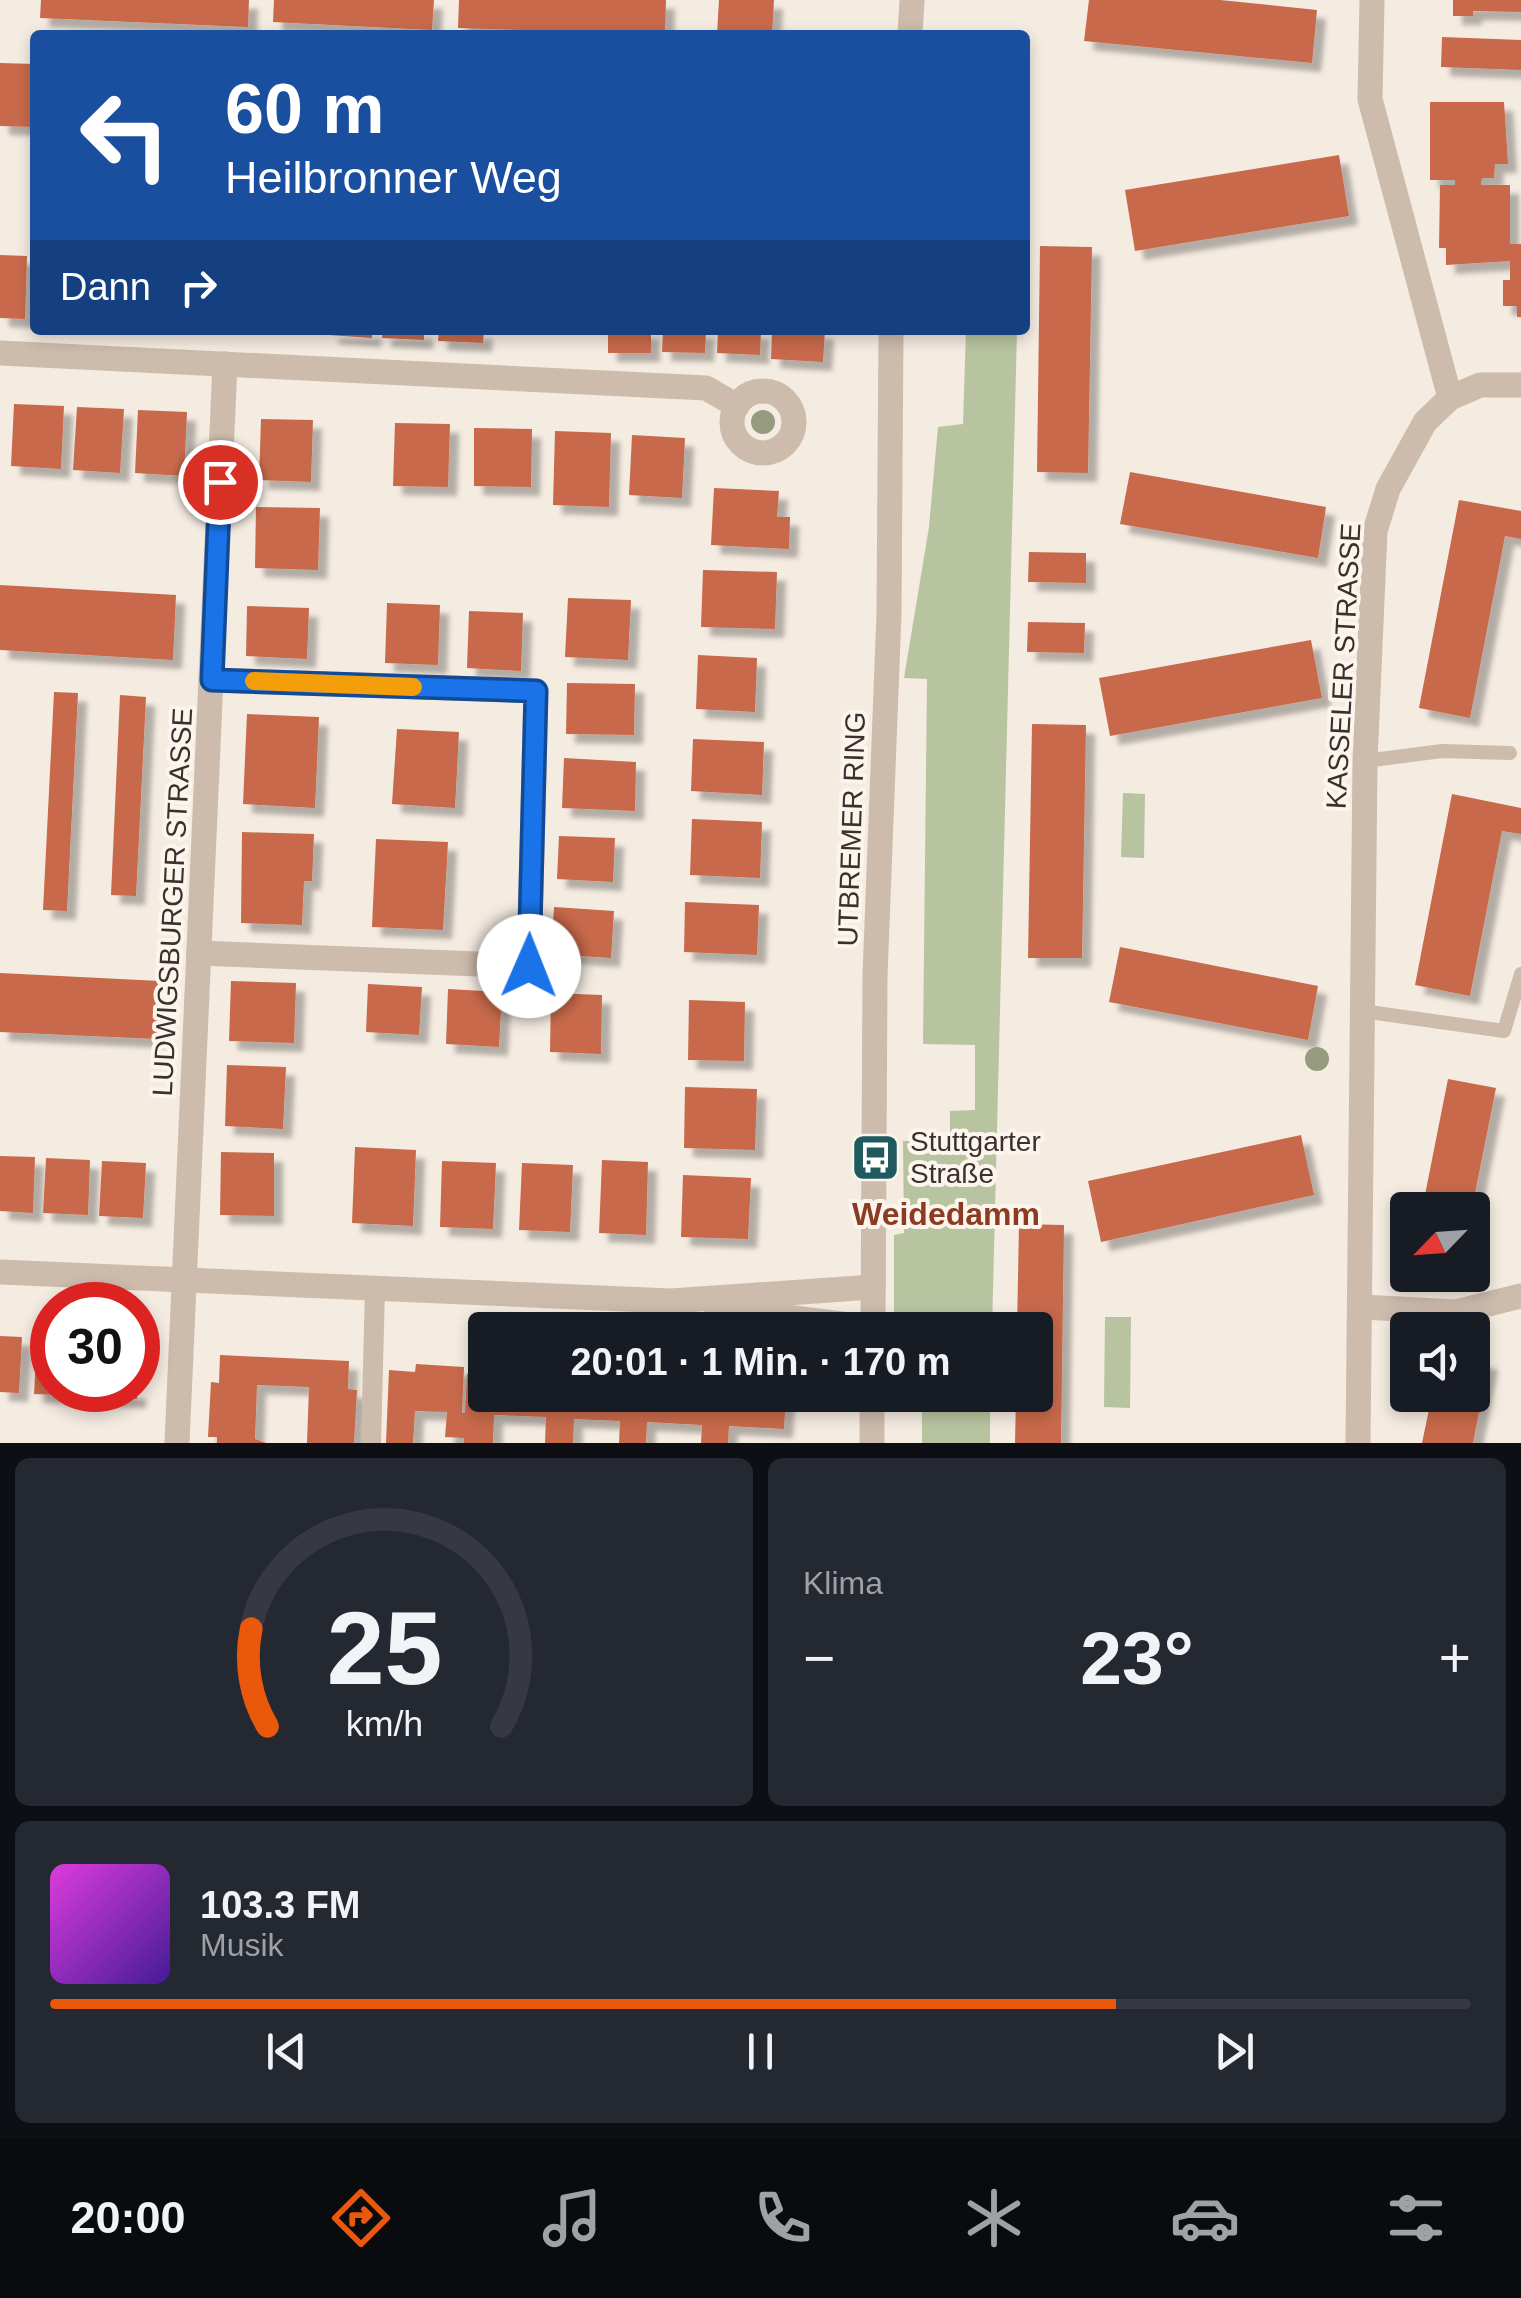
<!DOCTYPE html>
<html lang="de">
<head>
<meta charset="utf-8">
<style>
	:root { --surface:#171b24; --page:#242831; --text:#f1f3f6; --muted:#9ea1a6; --line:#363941; --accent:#ea580c }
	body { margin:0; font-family:Arial,sans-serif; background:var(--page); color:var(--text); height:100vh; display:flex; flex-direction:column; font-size:38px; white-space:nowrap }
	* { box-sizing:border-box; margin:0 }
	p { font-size:32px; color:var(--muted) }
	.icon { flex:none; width:55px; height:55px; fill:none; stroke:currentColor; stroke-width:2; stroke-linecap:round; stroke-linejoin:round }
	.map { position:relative; height:1443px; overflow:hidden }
	.sheet { display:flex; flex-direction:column; gap:15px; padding:15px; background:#0d0f14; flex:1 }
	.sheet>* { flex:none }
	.top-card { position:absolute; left:30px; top:30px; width:1000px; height:305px; border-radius:10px; box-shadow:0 5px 15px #0003; background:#1a4fa0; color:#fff; overflow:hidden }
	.needle { width:65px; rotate:245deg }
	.tools { position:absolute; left:1390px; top:1192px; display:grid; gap:20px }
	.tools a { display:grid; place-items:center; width:100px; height:100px; border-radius:10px; background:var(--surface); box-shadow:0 5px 15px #0003; font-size:50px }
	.speed { position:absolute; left:30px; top:1282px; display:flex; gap:20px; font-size:50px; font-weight:700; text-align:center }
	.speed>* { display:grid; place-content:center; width:130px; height:130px; border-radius:50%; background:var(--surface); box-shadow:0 5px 15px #0003; line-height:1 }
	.speed .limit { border:15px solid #d22; background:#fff; color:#111 }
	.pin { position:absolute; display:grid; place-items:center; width:85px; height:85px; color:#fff; margin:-42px; border:5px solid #fff; border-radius:50%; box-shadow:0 2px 10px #0007 }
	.me { position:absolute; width:110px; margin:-55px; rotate:1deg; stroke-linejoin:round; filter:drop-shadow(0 0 8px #0008) }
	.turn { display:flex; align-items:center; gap:35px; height:210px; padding:0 30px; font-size:45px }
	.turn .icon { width:130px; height:130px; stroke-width:2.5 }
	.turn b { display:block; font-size:70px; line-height:85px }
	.then { display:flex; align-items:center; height:95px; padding:0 30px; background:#0003; gap:20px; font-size:38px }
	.big { font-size:75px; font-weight:700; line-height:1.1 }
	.sheet .card { flex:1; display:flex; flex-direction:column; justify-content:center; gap:15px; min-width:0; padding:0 35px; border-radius:15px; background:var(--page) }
	.sheet .dial { align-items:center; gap:0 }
	.dial svg { height:260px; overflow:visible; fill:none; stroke:var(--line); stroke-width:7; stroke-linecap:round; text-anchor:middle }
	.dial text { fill:var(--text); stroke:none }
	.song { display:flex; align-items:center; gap:30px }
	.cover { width:120px; height:120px; border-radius:15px; background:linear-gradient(135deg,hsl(300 70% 55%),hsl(260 70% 35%)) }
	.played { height:10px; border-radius:5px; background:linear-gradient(90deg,var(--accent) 75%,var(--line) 75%) }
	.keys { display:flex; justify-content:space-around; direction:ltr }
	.heat { display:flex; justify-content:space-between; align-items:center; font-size:55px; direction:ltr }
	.sheet .tiles { flex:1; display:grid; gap:15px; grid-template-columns:1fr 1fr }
	.card:last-child { grid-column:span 2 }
	.trip { position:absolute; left:468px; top:1312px; width:585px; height:100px; border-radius:10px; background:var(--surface); box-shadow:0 5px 15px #0003; font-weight:700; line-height:100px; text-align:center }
	.menu { display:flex; height:160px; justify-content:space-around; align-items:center; background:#090b0e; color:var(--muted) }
	.menu .icon { width:70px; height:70px }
	.menu .current { color:var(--accent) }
	.menu b { font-size:45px; color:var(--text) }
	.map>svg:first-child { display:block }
	.green { fill:#b8c4a0 }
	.building { fill:#c8694b; filter:url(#shadow) }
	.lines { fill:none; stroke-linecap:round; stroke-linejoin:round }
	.service { stroke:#cdbbac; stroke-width:14 }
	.pedestrian { stroke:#cdbbac; stroke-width:20 }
	.minor { stroke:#cdbbac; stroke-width:25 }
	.tertiary { stroke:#cdbbac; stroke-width:25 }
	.tree { fill:#969b7f }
	.route-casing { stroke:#114b97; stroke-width:25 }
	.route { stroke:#1a73e8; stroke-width:18 }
	.slow { stroke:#f59e0b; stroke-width:18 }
	.labels { text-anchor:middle; stroke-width:8; stroke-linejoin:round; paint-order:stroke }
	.street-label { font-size:28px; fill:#3b302b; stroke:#fbf5ee }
	.poi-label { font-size:28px; fill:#3b302b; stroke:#fbf5ee; text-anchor:start }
	.quarter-label { font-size:32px; font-weight:bold; fill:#8c3b22; stroke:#fbf5ee }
</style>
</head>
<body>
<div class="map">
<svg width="1521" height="1443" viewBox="0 0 1521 1443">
	<defs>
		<filter id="shadow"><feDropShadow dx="9" dy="9" stdDeviation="2.5" flood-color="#0004"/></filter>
	</defs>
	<rect width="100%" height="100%" fill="#f4ebe1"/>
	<g class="green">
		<polygon points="966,330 1017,330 992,1330 894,1330 894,1235 904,1233 903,1141 950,1141 950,1111 975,1110 975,1045 923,1044 927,679 904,678 929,527 938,427 963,424"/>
		<polygon points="1123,793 1145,794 1144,858 1121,857"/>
		<polygon points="1105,1317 1131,1317 1130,1408 1104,1407"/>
		<polygon points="894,1395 990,1395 990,1443 922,1443 922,1410 894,1409"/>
	</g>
	<g class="building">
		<polygon points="41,0 249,0 248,27 40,18"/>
		<polygon points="274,0 434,0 432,30 273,22"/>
		<polygon points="459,0 666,0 665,35 458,28"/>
		<polygon points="719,0 774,0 772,35 717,35"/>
		<polygon points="1089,0 1220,0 1317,10 1312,63 1084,41"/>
		<polygon points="1453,0 1521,0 1521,12 1473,11 1473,16 1453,16"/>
		<polygon points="1442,37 1521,40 1521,70 1441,67"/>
		<polygon points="0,63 35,64 35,127 0,126"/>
		<polygon points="1430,102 1504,102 1508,164 1495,164 1494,178 1482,178 1481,185 1510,185 1510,244 1521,244 1521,317 1517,317 1517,306 1503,306 1503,280 1510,280 1510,261 1446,265 1446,248 1439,248 1440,185 1455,185 1455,180 1430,180"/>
		<polygon points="1339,155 1349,216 1135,251 1125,190"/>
		<polygon points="1040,246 1092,247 1088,473 1037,472"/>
		<polygon points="0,255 27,256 25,319 0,318"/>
		<polygon points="330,330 372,330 372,338 329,335"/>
		<polygon points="383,330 424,330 424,340 382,338"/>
		<polygon points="439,330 484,330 483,343 438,341"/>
		<rect x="608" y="330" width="43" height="23"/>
		<polygon points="663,330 706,330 705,353 662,352"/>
		<polygon points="718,330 761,330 760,355 717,353"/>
		<polygon points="772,330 825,330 823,362 771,359"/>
		<polygon points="14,404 64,406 61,469 11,466"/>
		<polygon points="77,407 124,409 120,473 73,470"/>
		<polygon points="138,410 187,412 184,476 135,473"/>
		<polygon points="261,419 313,420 311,482 259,480"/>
		<polygon points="395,423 450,424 448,487 393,486"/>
		<polygon points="474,428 532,429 531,487 474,486"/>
		<polygon points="555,431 611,433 609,507 553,505"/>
		<polygon points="632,435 685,438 682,498 629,495"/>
		<polygon points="1130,472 1326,507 1318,558 1120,524"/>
		<polygon points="714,488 779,491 777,517 790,517 789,549 711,545"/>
		<polygon points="1459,500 1521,511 1521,539 1505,536 1470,718 1419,708"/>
		<polygon points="256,507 320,508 318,570 255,568"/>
		<polygon points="1029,552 1086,553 1086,583 1028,582"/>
		<polygon points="703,570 777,572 775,629 701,627"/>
		<polygon points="0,585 176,595 173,660 0,650"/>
		<polygon points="568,598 631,600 628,660 565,657"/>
		<polygon points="387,603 440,605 438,665 385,663"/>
		<polygon points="247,606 309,608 307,659 246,656"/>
		<polygon points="469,611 523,613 521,671 467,668"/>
		<polygon points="1028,622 1085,623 1084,653 1027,652"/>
		<polygon points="1311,640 1322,698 1110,736 1099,678"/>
		<polygon points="698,655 757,658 755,712 696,709"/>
		<polygon points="567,683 635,684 634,735 566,734"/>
		<polygon points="54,692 78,693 67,911 43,910"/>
		<polygon points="120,695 146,697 136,896 111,895"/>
		<polygon points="247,714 319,717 315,808 243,804"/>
		<polygon points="1032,724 1086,725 1082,958 1028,958"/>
		<polygon points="397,729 459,732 455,808 392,804"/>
		<polygon points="693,739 764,742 762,795 691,791"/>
		<polygon points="564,758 636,762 635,811 562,808"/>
		<polygon points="1452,794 1521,808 1521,834 1502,831 1470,996 1415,985"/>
		<polygon points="692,819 762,822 760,878 690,875"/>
		<polygon points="242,832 314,834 312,881 304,881 302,925 241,923"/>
		<polygon points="559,836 615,838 613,882 557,879"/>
		<polygon points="376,839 448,842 443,930 372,927"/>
		<polygon points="685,902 759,905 757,955 684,952"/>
		<polygon points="554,907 614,911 611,958 551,954"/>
		<polygon points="1120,947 1318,986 1308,1040 1109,1002"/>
		<polygon points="0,973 160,981 157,1039 0,1032"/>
		<polygon points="231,981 296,983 294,1043 229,1041"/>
		<polygon points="368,984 422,987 419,1035 366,1032"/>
		<polygon points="448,989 502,992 499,1047 446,1044"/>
		<polygon points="551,993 602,995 601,1054 550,1052"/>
		<polygon points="689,1000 745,1002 744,1061 688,1060"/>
		<polygon points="227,1065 286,1067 283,1129 225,1126"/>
		<polygon points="1448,1079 1496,1088 1477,1183 1472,1210 1422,1210"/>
		<polygon points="685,1087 757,1089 755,1150 684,1148"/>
		<polygon points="1301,1135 1314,1195 1101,1242 1088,1181"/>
		<polygon points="355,1147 416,1150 413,1226 352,1223"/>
		<polygon points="221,1152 274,1153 274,1216 220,1215"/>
		<polygon points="0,1156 35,1157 33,1213 0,1211"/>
		<polygon points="46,1158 90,1160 88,1215 43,1213"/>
		<polygon points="602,1160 648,1162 646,1235 599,1233"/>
		<polygon points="102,1161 146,1163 143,1218 99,1216"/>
		<polygon points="442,1161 496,1163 493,1229 440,1227"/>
		<polygon points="522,1163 573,1165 570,1232 519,1230"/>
		<polygon points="683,1175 751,1178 748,1239 681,1237"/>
		<polygon points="1019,1224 1064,1225 1061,1443 1015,1443 1016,1395 1035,1395 1035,1330 1017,1330"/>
		<polygon points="0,1336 22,1337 19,1393 0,1392"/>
		<polygon points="37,1338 52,1339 52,1390 81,1390 81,1396 34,1394"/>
		<polygon points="220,1355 349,1361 348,1389 357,1390 354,1443 307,1443 309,1387 257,1385 255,1439 266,1443 217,1443 217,1437 208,1437 211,1382 219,1383"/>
		<polygon points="1472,1357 1489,1361 1473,1443 1422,1443 1432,1395 1472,1395"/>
		<polygon points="416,1364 464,1367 462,1413 465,1413 467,1374 485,1375 485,1395 786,1395 784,1429 729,1426 728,1443 701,1443 702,1425 647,1422 646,1443 619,1443 620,1421 574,1419 573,1443 545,1443 546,1417 494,1415 493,1443 464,1443 464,1438 445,1437 447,1412 415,1411 413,1443 386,1443 389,1370 415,1372"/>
		<polygon points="94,1390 137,1390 137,1399 93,1397"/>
	</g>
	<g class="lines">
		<g class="service">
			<polyline points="1365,761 1442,751 1510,753"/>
			<polyline points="1362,1011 1504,1031 1521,974"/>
		</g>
		<polyline class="pedestrian" points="371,1443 375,1289"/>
		<g class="minor">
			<polyline points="1372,0 1370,99 1450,398"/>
			<polyline points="910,35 912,0"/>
			<polyline points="0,353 706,388 737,406"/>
			<circle cx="763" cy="422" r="31"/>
			<polyline points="199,953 529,966 536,691 212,680"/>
			<polyline points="0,1272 671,1301 873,1287"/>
			<polyline points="1362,1307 1456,1312 1521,1296"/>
			<polyline points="716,1308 873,1328"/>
			<polyline points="177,1443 225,364"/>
			<polyline points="1358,1443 1365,761 1375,531 1388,489 1425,422 1450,398 1480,385 1521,385"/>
		</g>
		<g class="tertiary">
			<polyline points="873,1330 875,975 889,614 891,330"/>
			<polyline points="872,1443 872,1395"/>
		</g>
	</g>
	<g class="tree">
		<circle cx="763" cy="422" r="12"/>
		<circle cx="1317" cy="1059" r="12"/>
	</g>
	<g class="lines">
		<defs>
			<polyline id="route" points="220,482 212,680 536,691 529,966"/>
		</defs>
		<use href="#route" class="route-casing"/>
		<use href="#route" class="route"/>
		<polyline class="slow" points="254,681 413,687"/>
	</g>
	<defs>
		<symbol id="bus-square" viewBox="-11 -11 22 22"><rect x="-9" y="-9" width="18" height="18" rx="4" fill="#1f5a5e" stroke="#fbf5ee"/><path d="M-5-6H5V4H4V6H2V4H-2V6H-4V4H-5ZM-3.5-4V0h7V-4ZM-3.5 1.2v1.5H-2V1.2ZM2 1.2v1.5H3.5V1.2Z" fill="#fff"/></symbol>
	</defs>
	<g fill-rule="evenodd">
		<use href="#bus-square" x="848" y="1130" width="55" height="55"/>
	</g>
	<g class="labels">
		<g class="street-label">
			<text transform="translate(1343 666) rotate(-87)" y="10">KASSELER STRASSE</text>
			<text transform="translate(851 829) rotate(-88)" y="10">UTBREMER RING</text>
			<text transform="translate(172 902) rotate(-87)" y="10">LUDWIGSBURGER STRASSE</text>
		</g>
		<g class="poi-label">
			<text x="910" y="1151">Stuttgarter<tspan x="910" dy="32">Straße</tspan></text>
		</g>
		<g class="quarter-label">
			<text x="946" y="1225">Weidedamm</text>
		</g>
	</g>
</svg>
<div class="tools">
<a><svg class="needle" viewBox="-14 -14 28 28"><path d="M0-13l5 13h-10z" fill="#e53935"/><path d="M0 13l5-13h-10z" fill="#9ea1a6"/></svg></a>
<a><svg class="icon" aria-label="sound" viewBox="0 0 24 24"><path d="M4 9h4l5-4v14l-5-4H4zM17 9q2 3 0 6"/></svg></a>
</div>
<div class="speed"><div class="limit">30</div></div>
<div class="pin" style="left:220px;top:482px;background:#d93025"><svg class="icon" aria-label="arrive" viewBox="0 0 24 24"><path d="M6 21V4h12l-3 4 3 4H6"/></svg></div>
<svg class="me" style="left:529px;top:966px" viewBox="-20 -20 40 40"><circle r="19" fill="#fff"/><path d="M0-13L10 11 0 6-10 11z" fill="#1a73e8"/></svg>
<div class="trip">20:01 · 1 Min. · 170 m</div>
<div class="top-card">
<div class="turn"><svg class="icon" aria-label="left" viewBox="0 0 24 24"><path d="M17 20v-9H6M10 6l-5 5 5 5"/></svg><div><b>60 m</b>Heilbronner Weg</div></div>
<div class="then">Dann<svg class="icon" aria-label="right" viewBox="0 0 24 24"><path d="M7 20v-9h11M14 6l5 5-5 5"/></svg></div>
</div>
</div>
<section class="sheet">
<div class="tiles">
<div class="card dial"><svg viewBox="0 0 100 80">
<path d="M14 69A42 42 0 1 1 86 69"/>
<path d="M14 69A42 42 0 0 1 9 39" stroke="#ea580c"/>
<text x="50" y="56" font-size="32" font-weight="700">25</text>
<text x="50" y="72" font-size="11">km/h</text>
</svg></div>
<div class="card"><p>Klima</p>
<div class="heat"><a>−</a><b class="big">23°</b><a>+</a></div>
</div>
<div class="card">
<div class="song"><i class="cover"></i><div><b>103.3 FM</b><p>Musik</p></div></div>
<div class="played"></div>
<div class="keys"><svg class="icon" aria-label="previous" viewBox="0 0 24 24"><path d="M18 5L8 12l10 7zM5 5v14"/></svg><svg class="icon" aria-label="pause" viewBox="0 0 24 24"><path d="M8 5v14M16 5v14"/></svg><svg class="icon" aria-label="next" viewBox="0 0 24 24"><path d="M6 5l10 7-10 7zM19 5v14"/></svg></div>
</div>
</div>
</section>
<nav class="menu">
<b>20:00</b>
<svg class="icon current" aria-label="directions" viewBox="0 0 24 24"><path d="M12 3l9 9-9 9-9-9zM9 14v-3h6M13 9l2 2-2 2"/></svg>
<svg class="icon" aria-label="music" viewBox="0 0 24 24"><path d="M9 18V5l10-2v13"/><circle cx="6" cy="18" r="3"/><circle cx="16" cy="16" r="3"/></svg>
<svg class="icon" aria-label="phone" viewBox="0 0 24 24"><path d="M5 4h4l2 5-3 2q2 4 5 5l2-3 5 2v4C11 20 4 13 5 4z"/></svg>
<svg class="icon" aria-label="climate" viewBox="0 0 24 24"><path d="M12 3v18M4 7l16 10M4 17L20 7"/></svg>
<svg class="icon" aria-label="car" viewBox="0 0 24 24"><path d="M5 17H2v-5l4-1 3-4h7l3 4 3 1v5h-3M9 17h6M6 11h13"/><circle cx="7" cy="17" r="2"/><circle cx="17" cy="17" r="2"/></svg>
<svg class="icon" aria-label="filters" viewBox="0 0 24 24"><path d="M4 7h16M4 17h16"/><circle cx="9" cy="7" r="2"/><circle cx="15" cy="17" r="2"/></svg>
</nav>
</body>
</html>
